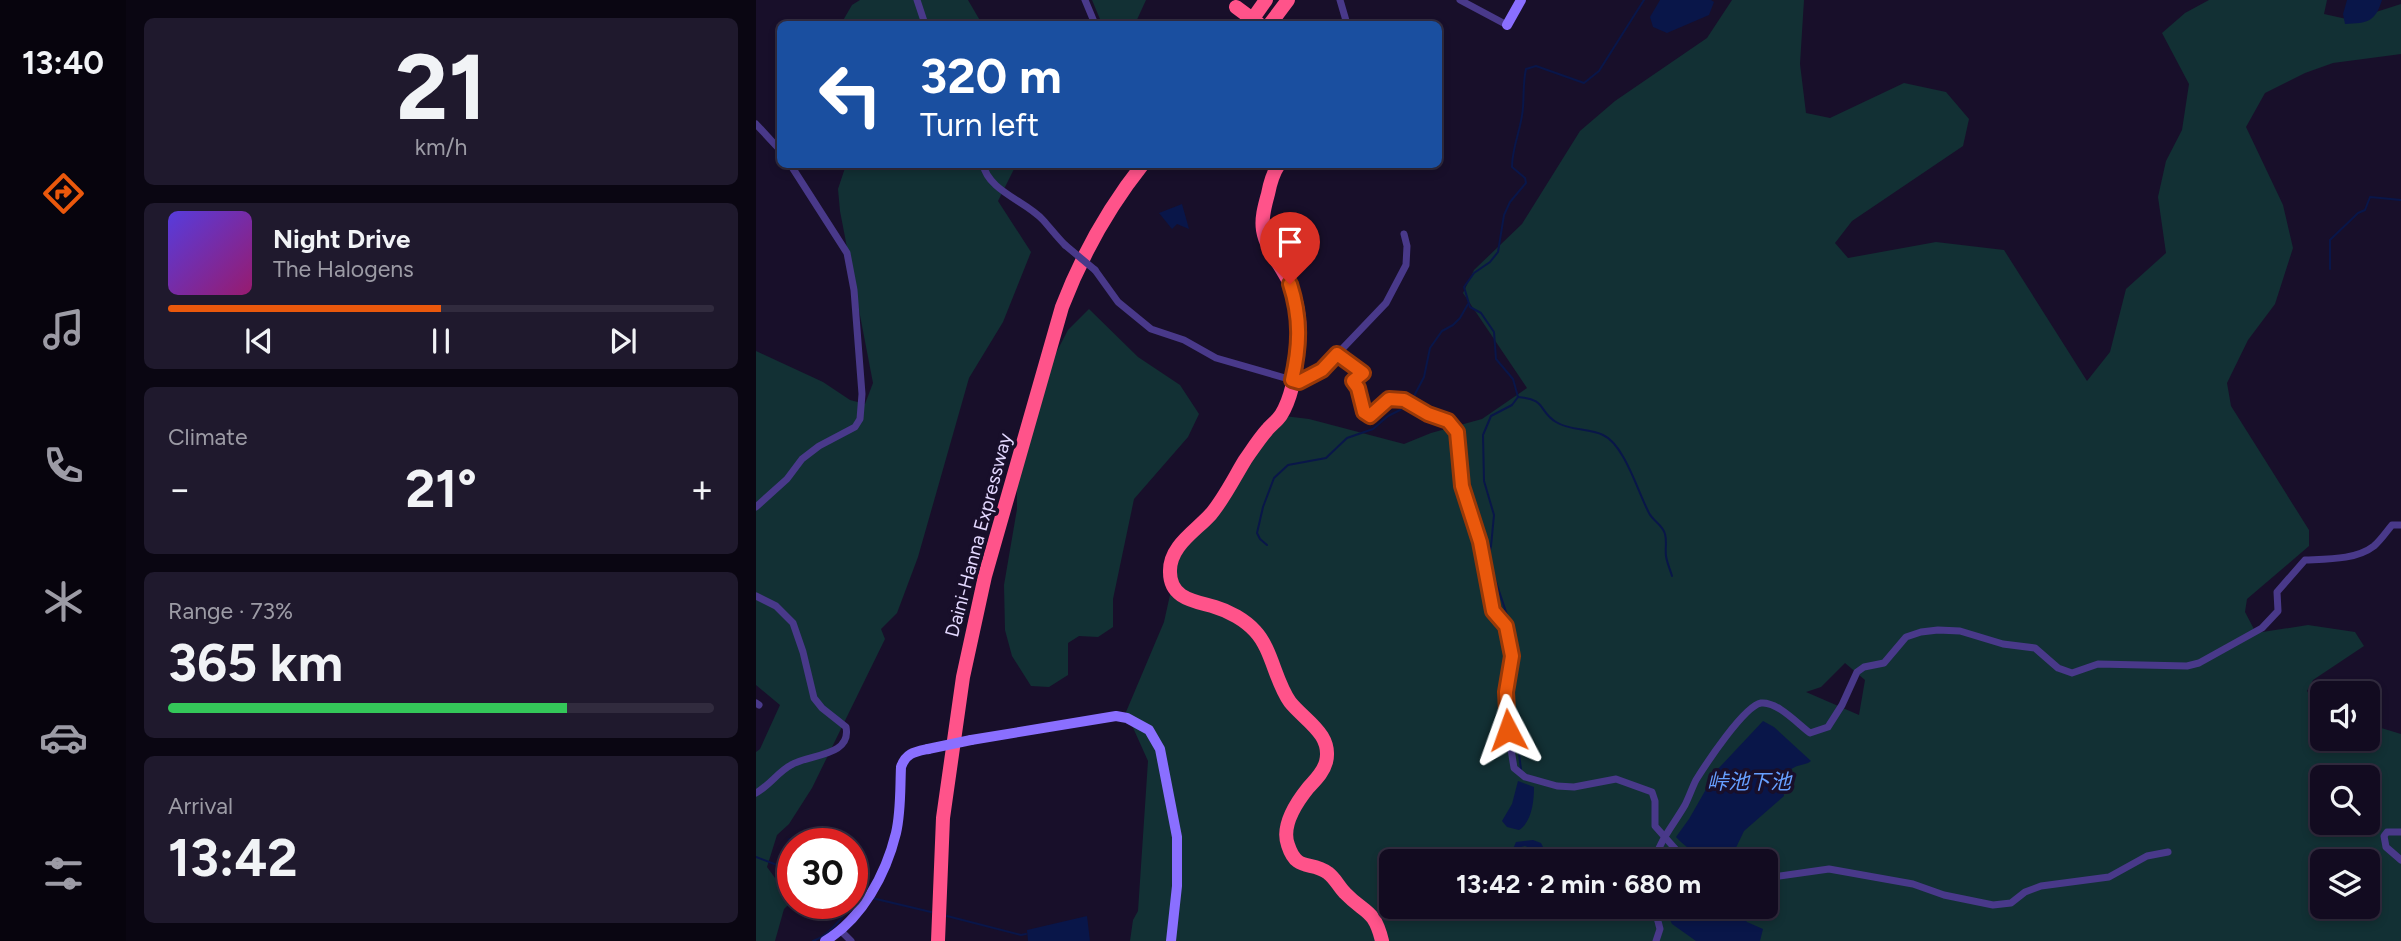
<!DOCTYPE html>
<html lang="en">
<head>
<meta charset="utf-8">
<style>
	:root { --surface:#120b20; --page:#1f192d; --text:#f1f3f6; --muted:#9c9ba5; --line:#312b3e; --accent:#ea580c }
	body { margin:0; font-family:Figtree,"Noto Sans JP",sans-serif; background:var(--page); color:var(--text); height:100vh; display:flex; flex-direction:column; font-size:26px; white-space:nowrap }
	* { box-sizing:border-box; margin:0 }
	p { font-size:23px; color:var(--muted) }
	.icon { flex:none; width:38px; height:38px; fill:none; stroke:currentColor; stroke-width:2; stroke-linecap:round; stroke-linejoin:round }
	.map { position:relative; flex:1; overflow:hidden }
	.details { display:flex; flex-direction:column; gap:18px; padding:18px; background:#0a0612; width:630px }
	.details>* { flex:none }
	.top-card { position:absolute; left:21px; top:21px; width:665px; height:147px; border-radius:10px; box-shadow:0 4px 10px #0003,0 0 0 2px var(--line); background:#1a4fa0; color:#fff; overflow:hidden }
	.controls { position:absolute; left:1554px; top:681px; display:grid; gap:14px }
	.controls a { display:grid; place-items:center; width:70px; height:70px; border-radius:10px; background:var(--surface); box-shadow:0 4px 10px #0003,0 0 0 2px var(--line); font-size:35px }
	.speed { position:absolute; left:21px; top:828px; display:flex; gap:14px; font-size:35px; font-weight:700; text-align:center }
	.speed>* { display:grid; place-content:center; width:91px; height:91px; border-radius:50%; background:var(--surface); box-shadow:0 4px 10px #0003,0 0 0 2px var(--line); line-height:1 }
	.speed .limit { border:10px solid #d22; background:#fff; color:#111 }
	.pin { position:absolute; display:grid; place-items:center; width:60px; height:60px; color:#fff; margin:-72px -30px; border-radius:50% 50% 50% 0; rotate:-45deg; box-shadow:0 0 7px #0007 }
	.pin .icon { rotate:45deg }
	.me { position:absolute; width:77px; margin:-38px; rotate:356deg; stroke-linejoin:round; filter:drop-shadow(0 0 5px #0008) }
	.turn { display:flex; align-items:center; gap:24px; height:147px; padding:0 28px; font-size:32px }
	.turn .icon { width:91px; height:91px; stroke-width:2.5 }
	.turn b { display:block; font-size:49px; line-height:60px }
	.big { font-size:52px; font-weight:700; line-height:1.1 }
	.details .widget { flex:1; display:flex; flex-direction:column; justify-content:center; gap:10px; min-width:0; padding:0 24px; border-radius:10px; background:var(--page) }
	.details .dial { align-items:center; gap:0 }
	.dial b { font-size:91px; line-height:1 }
	.song { display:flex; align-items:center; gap:21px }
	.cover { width:84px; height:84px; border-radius:10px; background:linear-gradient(135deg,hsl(250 70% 55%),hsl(320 70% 35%)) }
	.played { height:7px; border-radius:4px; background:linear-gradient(90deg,var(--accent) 50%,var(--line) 50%) }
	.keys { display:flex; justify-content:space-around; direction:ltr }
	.heat { display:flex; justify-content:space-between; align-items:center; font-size:38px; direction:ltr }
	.charge { height:10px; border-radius:5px; background:linear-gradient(90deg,#34c759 73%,var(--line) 0) }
	.trip { position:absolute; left:623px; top:849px; width:399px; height:70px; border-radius:10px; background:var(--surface); box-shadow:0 4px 10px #0003,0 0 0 2px var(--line); font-weight:700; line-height:70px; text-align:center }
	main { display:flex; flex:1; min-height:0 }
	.menu { display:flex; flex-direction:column; width:126px; justify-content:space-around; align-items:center; background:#07040d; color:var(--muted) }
	.menu .icon { width:49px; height:49px }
	.menu .active { color:var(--accent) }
	.menu b { font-size:32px; color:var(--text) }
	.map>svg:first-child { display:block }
	.green { fill:#123034; fill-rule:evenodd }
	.water { fill:#091649 }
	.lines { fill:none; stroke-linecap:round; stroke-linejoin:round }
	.stream { stroke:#091649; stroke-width:2 }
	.street { stroke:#49398a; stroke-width:7 }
	.secondary { stroke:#8a6fff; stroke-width:10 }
	.highway { stroke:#ff538a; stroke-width:14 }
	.street-bridge { stroke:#49398a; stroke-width:7 }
	.secondary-bridge { stroke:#8a6fff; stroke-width:10 }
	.highway-bridge { stroke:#ff538a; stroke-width:14 }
	.route-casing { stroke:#983908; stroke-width:18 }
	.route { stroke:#ea580c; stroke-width:12 }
	.labels { text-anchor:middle; stroke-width:7; stroke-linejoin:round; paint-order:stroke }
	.street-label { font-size:19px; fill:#e3d8ff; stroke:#180f2a }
	.water-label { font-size:21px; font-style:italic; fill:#669fff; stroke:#180f2a }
</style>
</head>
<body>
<main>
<nav class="menu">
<b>13:40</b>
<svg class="icon active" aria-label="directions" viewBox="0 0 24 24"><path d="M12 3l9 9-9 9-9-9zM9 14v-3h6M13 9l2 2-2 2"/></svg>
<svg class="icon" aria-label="music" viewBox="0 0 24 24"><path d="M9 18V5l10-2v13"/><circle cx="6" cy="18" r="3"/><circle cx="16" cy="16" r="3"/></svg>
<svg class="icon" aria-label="phone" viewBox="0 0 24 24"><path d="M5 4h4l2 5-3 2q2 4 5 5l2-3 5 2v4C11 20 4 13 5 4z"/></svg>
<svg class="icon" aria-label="climate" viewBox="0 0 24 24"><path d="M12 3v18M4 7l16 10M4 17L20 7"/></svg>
<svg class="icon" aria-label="car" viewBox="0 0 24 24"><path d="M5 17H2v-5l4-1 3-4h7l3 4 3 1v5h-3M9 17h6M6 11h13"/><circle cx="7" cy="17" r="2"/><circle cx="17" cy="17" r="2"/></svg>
<svg class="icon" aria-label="filters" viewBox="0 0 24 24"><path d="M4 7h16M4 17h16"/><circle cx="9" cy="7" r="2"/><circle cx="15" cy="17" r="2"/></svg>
</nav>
<section class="details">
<div class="widget dial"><b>21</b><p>km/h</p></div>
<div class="widget">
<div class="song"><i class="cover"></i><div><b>Night Drive</b><p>The Halogens</p></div></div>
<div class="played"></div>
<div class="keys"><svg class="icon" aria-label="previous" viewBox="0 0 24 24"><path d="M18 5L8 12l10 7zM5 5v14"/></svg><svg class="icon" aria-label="pause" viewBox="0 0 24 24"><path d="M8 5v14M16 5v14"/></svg><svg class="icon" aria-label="next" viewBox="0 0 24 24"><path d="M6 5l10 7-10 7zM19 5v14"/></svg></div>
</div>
<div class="widget"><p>Climate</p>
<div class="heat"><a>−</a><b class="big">21°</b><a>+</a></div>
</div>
<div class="widget"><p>Range · 73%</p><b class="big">365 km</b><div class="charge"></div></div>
<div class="widget"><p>Arrival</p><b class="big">13:42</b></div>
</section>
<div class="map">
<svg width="1645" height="941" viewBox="0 0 1645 941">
	<rect width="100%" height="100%" fill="#180f2a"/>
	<g class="green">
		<polygon points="104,0 212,0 226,24 85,24 96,5"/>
		<polygon points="336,0 390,0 379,24 346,24"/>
		<path d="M976,0H1048L1044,64L1050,113L1074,118L1148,83L1190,92L1213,119L1207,146L1096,221L1079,243L1092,258L1180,242L1248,250L1331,381L1354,352L1370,289L1410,253L1402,197L1410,161L1426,130L1433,84L1406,33L1429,13L1453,0H1571L1568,14L1595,20L1645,4V54L1577,63L1549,73L1509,93L1490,127L1527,205L1537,248L1519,304L1492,340L1471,383L1475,406L1553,530V546L1491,599L1489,612L1500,633L1552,625L1599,632L1608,646L1557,680L1551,691L1566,710V738H1612V724L1645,734V941H374L377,920L382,911L392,761L370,712L408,622L422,559L528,416L553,419L648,444L675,433L726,419L771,388L707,293L718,270L766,224L824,131L859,101L951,38ZM1089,663L1109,680L1103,715L1050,692L1065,687ZM1566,777H1612V822H1566ZM635,861H1010V906H635ZM1566,861H1612V906H1566Z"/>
		<polygon points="90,165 260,165 242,201 275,252 247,322 213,378 162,557 141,613 125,629 129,639 56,788 33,824 21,835 11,867 36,901 28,909 19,941 0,941 0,752 4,749 24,705 0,685 0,351 67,382 94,400 109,404 117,383 84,211 82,189"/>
		<polygon points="333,309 382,357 424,385 443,414 432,437 378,499 357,599 357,627 342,637 323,636 312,643 312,675 293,687 275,686 256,656 249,630 248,585 261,509 261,468 291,370 312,330"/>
	</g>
	<g class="water">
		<polygon points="904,0 955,0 958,2 953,15 911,33 897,27 894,17"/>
		<path d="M1591,0H1626C1619,22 1612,23 1589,24L1587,14Z"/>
		<polygon points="426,204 433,229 421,224 416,229 403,213"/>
		<path d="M1007,721L1018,727L1055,761C1050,765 1046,764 1039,767C1027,772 1027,785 1028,796L988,831L976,856C952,862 936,854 920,837L933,819L961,770Z"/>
		<path d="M762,781L778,787C778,801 776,822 763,830L751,827L746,821L756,804Z"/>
		<polygon points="58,832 64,843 39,843 31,839"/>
		<polygon points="777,840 785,843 788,849 781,851 769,846 757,849 760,842"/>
		<polygon points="908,907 978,907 991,922 1007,929 1004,941 940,941 916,924"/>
		<polygon points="331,916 334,941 272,941 271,930"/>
	</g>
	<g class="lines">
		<g class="stream">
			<polyline points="1574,269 1574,240 1602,213 1609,210 1614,197 1645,200"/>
			<path d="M762,397C791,399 782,411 800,422C814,431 833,428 847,435C868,444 882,492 893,513C897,521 907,525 909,534C911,541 909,549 910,556C911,563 914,569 916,576"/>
			<polyline points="657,398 668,377 674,348 686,331 697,325 704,318 712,304"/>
			<polyline points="511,545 504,539 501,533 507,507 518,478 532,465 570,458 591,438 617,429 632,416 652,406"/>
			<path d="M765,769L761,739L754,724L763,651L732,558L735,546L738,515L728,481L727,435L735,416L756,405L762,397L757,379L740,359L738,332L725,313L714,307L708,287L718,273L734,262L742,252L748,215L754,202L770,183L769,178L756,167C756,146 766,128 767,107C768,94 767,82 770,69L780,66L828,83L843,71L888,0"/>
			<polyline points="0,857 29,868 37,877"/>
			<polyline points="30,867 37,857"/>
			<polyline points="116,898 175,912"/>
			<polyline points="191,916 265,935 270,934"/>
			<path d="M57,941C79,933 90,908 107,895"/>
		</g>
		<g class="street">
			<polyline points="161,0 169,24"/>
			<polyline points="329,0 339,24"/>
			<polyline points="584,0 591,24"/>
			<polyline points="704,0 751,25"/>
			<polyline points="0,124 24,150"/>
			<path d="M227,164C232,191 270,201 287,220C295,229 301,237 309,245"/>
			<polyline points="339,270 362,302 395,329 428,340 460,358 543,382 566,370 630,303 650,265 651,246 648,234"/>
			<polyline points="581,354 607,373 597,381 602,388 608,412 614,416 633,399 648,400 672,414 692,420 701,431 706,486 724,542 737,611 750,626 756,656 749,692 749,711 758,768 769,777 801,786 818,787 860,779 896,792 899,801 899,826 930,861"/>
			<polyline points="0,507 31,479 46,459 63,446 99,427 104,419 106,394 98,290 91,253 34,164"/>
			<path d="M0,596L20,606L37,623L47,652L58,698L66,708L90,727C96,757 52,754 35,765C22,772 14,785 0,793"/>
			<polyline points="0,703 3,705"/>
			<polyline points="1645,832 1631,832 1628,836 1630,847 1645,860"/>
			<path d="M898,861C904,840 918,824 929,805C933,797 936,788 940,780C950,764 988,706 1005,703C1021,701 1042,724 1054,733L1072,727L1086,705L1101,672L1108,667L1128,663L1150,637L1165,632L1182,630L1204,631L1247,644L1279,648L1302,668L1316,673L1342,664L1431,666L1443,663L1506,628L1522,611L1521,592L1549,560C1571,559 1600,560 1618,546C1625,540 1631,531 1636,525H1645"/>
			<polyline points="1010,878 1073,869 1157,884 1188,895 1237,905 1255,903 1269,892 1285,886 1353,877 1391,856 1412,852"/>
			<polyline points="898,906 904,929 900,941"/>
			<polyline points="85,931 95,941"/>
		</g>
		<g class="secondary">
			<polyline points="751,25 765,0"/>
			<polyline points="215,740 360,716 371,718 393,730 404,749 421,837 421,886 415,941"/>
			<path d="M69,941C106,919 130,874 140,833C145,812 144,789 145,767C150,753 158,752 172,749"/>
		</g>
		<g class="highway">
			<polyline points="493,24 510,0"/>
			<polyline points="514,24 532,0"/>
			<path d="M523,164C517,173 514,183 512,194C509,205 505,218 507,230C510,249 525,265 533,282C542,300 545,324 543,344C541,366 537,396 525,415C521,421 515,425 511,430C503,439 496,450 489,460C478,478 469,497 455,514C440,531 413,546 414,572C414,599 439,601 459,607C473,611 489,620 499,631C516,649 519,681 534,702C548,720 577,734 570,762C567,773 559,780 552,788C540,803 525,826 532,845C541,873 555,860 572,873C579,878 583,887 589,893C609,914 618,908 626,941"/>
			<path d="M182,941L187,818L207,677L229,576L306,307C326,255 352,208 387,164"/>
		</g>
		<polyline class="street-bridge" points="309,245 339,270"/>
		<polyline class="secondary-bridge" points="172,749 215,740"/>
		<polyline class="highway-bridge" points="480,7 503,24"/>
	</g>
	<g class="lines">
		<defs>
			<path id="route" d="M534,284C545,318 544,346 536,380L543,382L566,370L581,354L607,373L597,381L602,388L608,412L614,416L633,399L648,400L672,414L692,421L701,432L706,486L724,542L737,611L750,626L756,656L750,692L752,730"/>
		</defs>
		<use href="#route" class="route-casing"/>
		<use href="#route" class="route"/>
	</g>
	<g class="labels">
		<g class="street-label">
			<text transform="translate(222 535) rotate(-75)" y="7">Daini-Hanna Expressway</text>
		</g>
		<g class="water-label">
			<text x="993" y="789">峠池下池</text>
		</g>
	</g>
</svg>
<div class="controls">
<a><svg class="icon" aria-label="sound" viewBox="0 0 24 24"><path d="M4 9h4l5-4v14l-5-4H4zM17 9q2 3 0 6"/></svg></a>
<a><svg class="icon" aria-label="search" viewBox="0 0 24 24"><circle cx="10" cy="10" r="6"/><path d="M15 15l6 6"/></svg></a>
<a><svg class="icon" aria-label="layers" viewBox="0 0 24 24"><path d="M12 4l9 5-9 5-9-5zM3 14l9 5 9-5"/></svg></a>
</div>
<div class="speed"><div class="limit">30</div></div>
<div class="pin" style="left:534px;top:284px;background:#d93025"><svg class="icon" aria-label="arrive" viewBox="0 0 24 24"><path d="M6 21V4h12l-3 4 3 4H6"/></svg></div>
<svg class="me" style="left:752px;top:730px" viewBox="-20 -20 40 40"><path d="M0-17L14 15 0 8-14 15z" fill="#ea580c" stroke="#fff" stroke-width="4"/></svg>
<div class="trip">13:42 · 2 min · 680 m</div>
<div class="top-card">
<div class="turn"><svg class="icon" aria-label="left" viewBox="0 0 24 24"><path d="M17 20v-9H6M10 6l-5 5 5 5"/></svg><div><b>320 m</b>Turn left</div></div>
</div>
</div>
</main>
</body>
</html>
